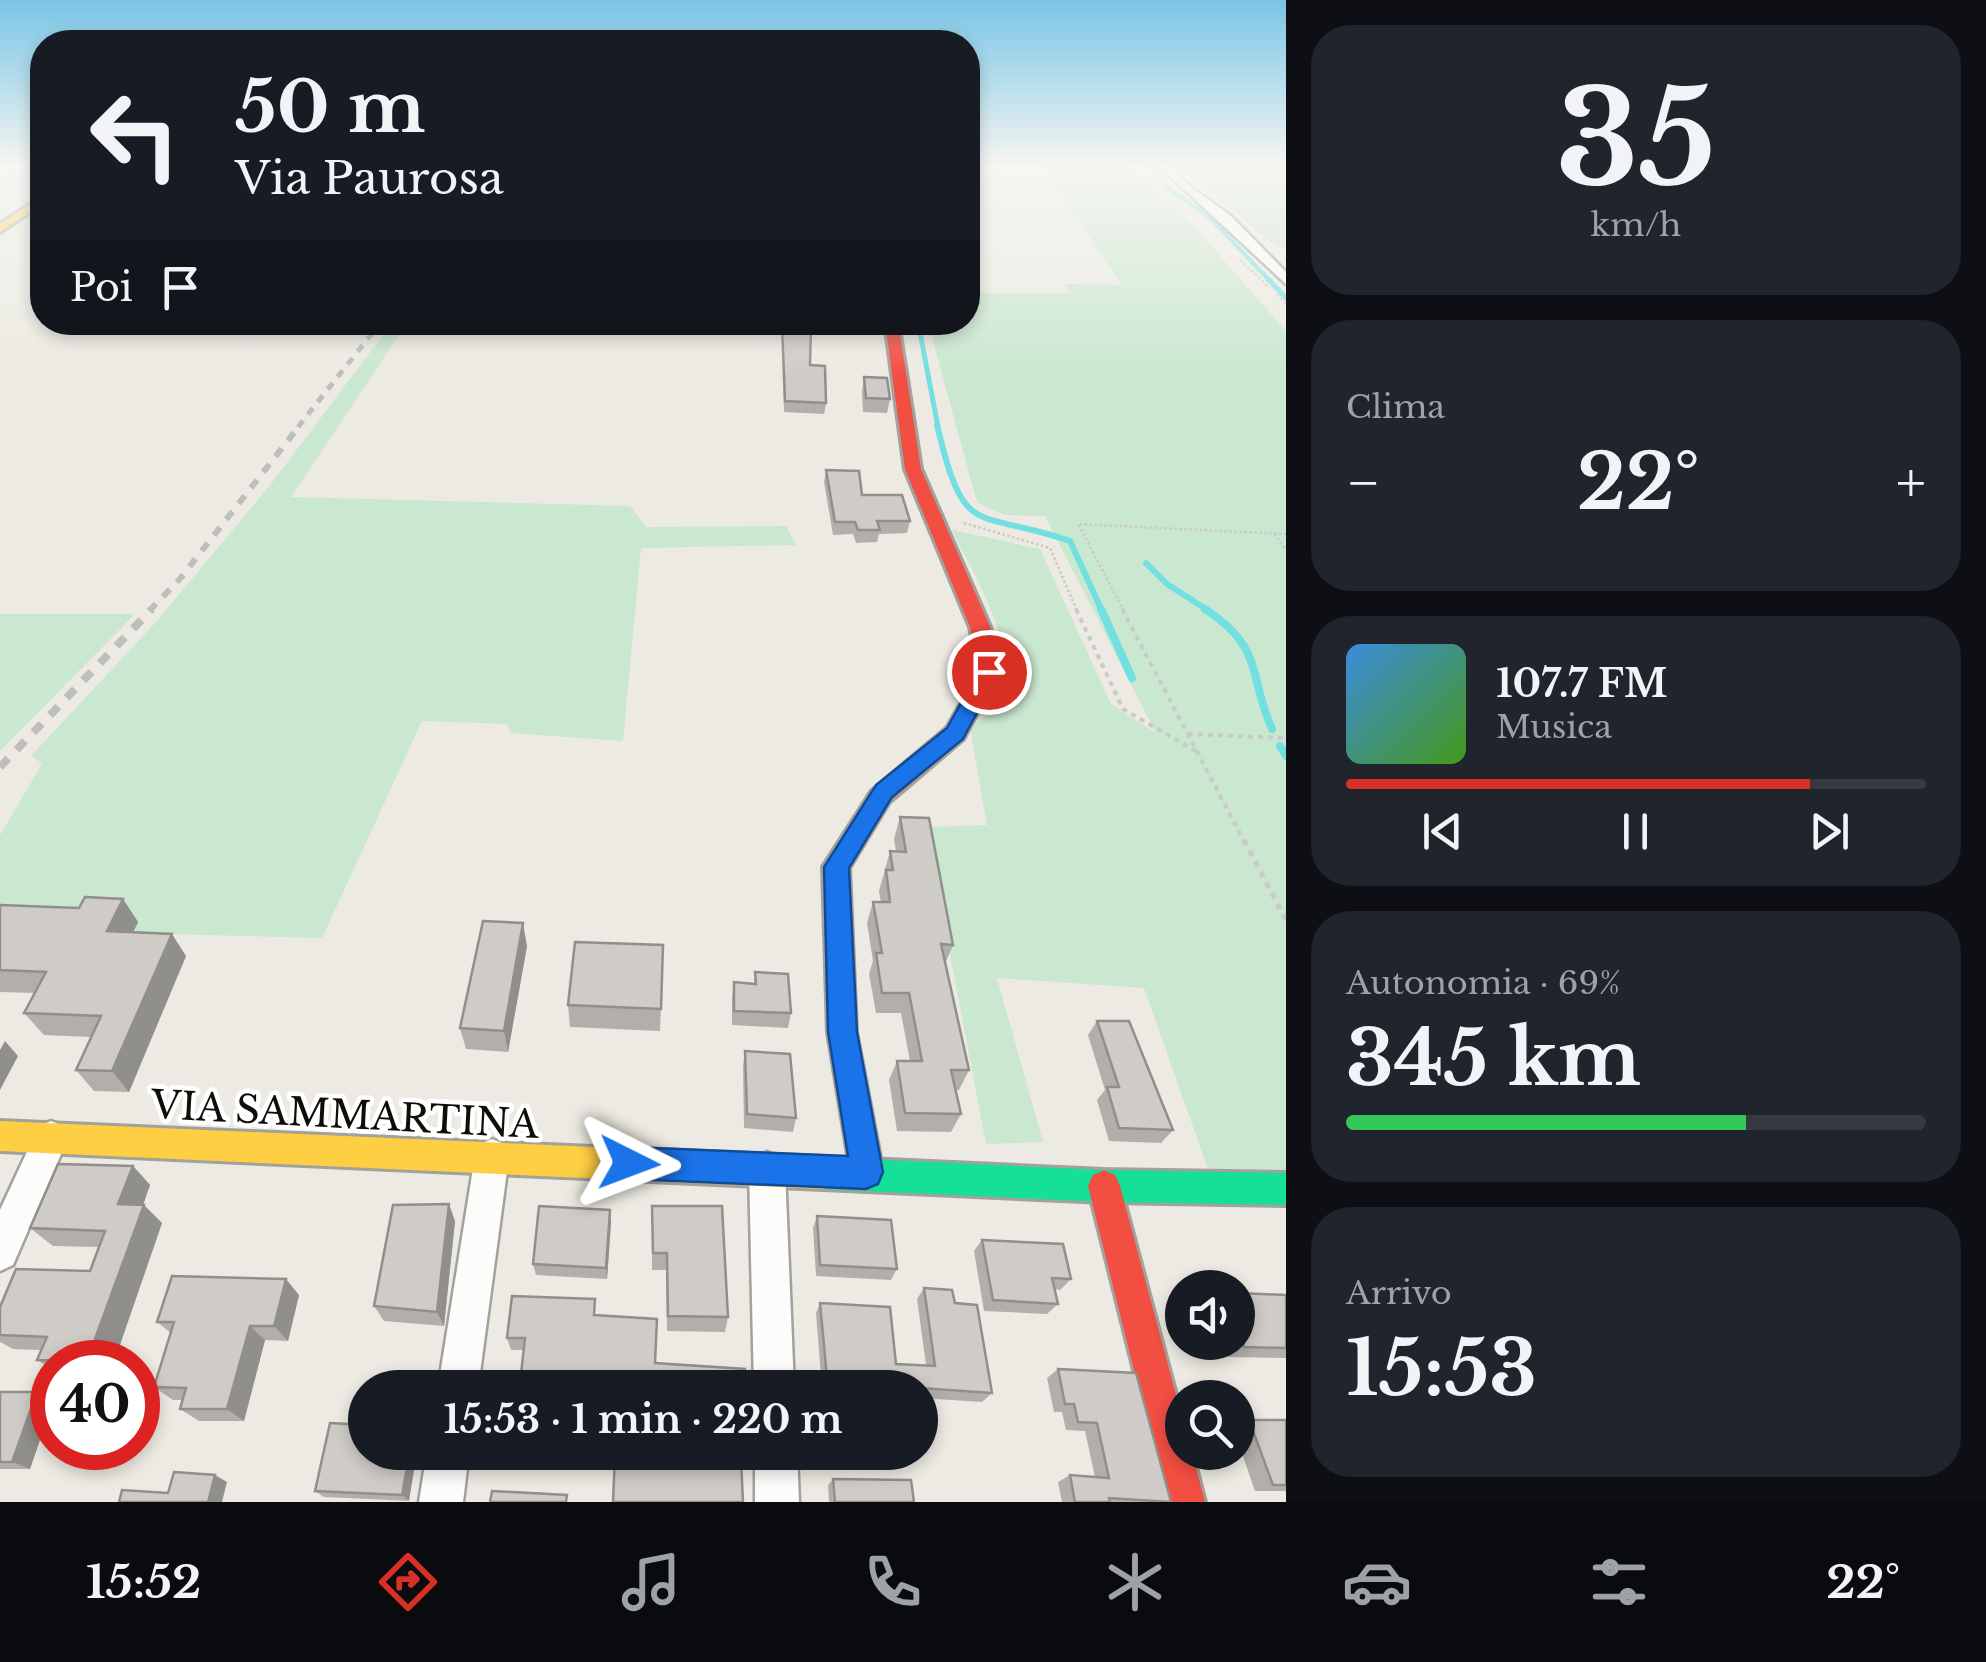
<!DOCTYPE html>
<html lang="it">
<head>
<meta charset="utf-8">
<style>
	:root { --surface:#171b24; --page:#20242c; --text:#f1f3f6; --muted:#9ea1a6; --line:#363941; --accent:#d93025 }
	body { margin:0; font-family:"Libre Baskerville",serif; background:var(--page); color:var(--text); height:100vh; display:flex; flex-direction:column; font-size:38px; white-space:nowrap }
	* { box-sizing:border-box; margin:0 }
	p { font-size:32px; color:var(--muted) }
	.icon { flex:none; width:55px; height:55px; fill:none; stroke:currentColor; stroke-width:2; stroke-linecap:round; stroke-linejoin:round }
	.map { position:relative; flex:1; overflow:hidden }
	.sheet { display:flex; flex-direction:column; gap:25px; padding:25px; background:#0d0f14; width:700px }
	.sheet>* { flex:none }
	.banner { position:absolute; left:30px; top:30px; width:950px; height:305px; border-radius:40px; box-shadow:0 5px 15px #0003; background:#171b24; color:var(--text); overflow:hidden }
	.buttons { position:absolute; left:1165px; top:1270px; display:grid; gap:20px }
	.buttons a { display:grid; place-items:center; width:90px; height:90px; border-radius:50%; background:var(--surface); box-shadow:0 5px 15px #0003; font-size:50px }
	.speed { position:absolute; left:30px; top:1340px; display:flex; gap:20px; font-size:50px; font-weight:700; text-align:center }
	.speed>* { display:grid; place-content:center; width:130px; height:130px; border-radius:50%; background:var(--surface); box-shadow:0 5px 15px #0003; line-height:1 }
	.speed .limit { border:15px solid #d22; background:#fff; color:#111 }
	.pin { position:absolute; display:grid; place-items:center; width:85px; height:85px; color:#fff; margin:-42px; border:5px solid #fff; border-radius:50%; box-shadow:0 2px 10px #0007 }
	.me { position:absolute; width:110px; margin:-55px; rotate:93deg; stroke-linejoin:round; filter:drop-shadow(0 0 8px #0008) }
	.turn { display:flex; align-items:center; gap:35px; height:210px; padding:0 40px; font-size:45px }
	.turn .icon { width:130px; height:130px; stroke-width:2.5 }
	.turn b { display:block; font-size:70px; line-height:85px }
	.then { display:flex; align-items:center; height:95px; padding:0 40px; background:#0003; gap:20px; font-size:38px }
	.big { font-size:75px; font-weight:700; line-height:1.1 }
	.sheet .widget { flex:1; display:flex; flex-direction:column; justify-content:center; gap:15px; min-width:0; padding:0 35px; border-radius:40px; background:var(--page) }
	.sheet .dial { align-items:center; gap:0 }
	.dial b { font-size:130px; line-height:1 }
	.song { display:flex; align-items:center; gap:30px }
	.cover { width:120px; height:120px; border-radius:15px; background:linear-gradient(135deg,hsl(210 70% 55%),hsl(100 70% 35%)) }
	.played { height:10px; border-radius:5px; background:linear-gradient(90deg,var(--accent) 80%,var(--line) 80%) }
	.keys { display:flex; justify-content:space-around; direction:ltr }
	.heat { display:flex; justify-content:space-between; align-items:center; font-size:55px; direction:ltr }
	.charge { height:15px; border-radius:8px; background:linear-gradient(90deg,#34c759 69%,var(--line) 0) }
	.trip { position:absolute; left:348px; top:1370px; width:590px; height:100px; border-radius:50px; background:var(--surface); box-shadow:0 5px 15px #0003; font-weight:700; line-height:100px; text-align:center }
	.tabs { display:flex; height:160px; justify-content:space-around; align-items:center; background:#090b0e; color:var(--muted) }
	.tabs .icon { width:70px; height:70px }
	.tabs .active { color:var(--accent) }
	.tabs b { font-size:45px; color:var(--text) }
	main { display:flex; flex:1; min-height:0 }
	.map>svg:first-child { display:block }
	.green { fill:#cae7cf }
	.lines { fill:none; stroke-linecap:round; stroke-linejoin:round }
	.stream-far3 { stroke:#72dfe1; stroke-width:4 }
	.stream-far2 { stroke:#72dfe1; stroke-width:5 }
	.stream-far1 { stroke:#72dfe1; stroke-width:6 }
	.stream { stroke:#72dfe1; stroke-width:8 }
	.street-casing { stroke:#a2a19c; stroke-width:5 }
	.fast-casing { stroke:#a2a19c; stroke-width:6 }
	.slow-casing { stroke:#a2a19c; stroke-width:6 }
	.jam-casing { stroke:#a2a19c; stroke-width:6 }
	.path-far2 { stroke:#cacac8; stroke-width:2.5; stroke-dasharray:2.5 2.5; stroke-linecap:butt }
	.path-far1 { stroke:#cacac8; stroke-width:4; stroke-dasharray:5 5; stroke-linecap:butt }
	.path { stroke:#cacac8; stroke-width:5; stroke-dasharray:6 6; stroke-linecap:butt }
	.street { fill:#fcfcfb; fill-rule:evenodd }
	.fast { fill:#16e098; fill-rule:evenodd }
	.slow { fill:#ffcf43; fill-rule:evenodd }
	.jam { fill:#f24e42; fill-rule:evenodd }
	.rail-far2 { stroke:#bebebc; stroke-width:5; stroke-dasharray:8 8; stroke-linecap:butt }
	.rail-far1 { stroke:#bebebc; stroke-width:6; stroke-dasharray:10 10; stroke-linecap:butt }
	.rail { stroke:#bebebc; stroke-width:8; stroke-dasharray:12 12; stroke-linecap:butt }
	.wall { fill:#b2afab }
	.shaded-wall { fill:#918f8b }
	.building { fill:#cfccc7; stroke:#918f8b; stroke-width:2.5 }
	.route { fill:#1a73e8; stroke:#114b97; stroke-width:2.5 }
	.labels { text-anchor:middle; stroke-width:9; stroke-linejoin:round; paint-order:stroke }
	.near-street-label { font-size:38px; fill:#0e0d08; stroke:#fff }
</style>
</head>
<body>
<main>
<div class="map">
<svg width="1286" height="1502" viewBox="0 0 1286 1502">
	<rect width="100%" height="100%" fill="#eceae2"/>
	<g class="green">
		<path d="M1042,165H1126L1199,232L1286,331V1174L1208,1169L1144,988L997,978L1043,1142L986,1144L926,827L987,825L970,728C978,722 988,715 995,708C1031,664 972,573 952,530L1040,549L1111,704L1156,733L1045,516L1004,515L977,502L928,323L968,322V293H1070L1064,284L1122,285Z"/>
		<polygon points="1176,165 1286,165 1286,247 1278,247"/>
		<polygon points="392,323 407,323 291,497 630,506 646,527 786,526 796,545 641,548 623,741 510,733 508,724 422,721 322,938 0,930 0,835 42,764 32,755 157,621 271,484"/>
		<polygon points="0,614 135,614 0,751"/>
	</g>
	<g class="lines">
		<polyline class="stream-far3" points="1149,165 1169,189 1209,217 1271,282"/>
		<g class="stream-far2">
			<polyline points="1268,279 1286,298"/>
			<polyline points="918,322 938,427"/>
		</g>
		<g class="stream-far1">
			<path d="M937,425C965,542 974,508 1070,541L1102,611"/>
			<polyline points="1146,563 1167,584 1209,611"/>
		</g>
		<g class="stream">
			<polyline points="1101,609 1132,678"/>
			<path d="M1205,609C1265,649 1247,672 1272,729"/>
			<polyline points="1280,746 1286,756"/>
		</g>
		<defs>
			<g id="street">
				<polygon points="1158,165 1169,165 1188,185 1231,216 1286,272 1286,284"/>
				<polygon points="51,1121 63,1126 68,1138 13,1265 0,1271 0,1210 39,1126"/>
				<polygon points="492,1139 504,1144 509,1156 478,1388 438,1388 475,1156 480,1144"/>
				<polygon points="767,1152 779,1158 785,1170 794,1388 754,1388 749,1170 755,1158"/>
				<polygon points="427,1452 469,1452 463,1502 419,1502"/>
				<polygon points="755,1452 797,1452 799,1502 755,1502"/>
			</g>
			<polygon id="fast" points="823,1157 1104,1170 1286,1173 1286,1205 1104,1202 823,1189 812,1184 807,1173 812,1162"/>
			<g id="slow">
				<polygon points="42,196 42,204 0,232 0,224"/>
				<polygon points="880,788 888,791 892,797 849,868 856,1032 883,1173 878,1184 867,1189 856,1184 851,1173 828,1032 823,867 872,791"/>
				<polygon points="0,1121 823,1157 834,1162 839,1173 834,1184 823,1189 0,1151"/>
			</g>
			<g id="jam">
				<polygon points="885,322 898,322 921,469 990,627 999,672 963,739 888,803 872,803 868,797 872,791 947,728 979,672 970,627 905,469"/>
				<polygon points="1104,1170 1115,1175 1120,1186 1182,1417 1182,1452 1192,1452 1205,1502 1167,1502 1088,1186 1093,1175"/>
			</g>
		</defs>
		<use href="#street" class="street-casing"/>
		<use href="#fast" class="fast-casing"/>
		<use href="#slow" class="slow-casing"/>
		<use href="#jam" class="jam-casing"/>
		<g class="path-far2">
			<polyline points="1240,260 1270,288"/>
			<polyline points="1277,294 1286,304"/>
			<polyline points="964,523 1050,548 1077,611"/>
			<polyline points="1274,534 1286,550"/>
			<polyline points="1124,611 1078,524 1286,534"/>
		</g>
		<g class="path-far1">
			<polyline points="1076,609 1123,709 1196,751"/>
			<polyline points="1122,609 1245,843"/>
			<polyline points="1188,734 1286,738"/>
		</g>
		<polyline class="path" points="1244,840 1286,920"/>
		<use href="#street" class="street"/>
		<use href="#fast" class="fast"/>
		<use href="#slow" class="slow"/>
		<use href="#jam" class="jam"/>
		<polyline class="rail-far2" points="298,427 381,322"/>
		<polyline class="rail-far1" points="149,611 179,580 300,425"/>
		<polyline class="rail" points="0,767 152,609"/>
	</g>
	<g class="wall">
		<polygon points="30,165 42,165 42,169 31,169"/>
		<polygon points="782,325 810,365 826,403 824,414 784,412"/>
		<polygon points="864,377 890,399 887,413 863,412 862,392"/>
		<polygon points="826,470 862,495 910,521 907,533 879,534 877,542 856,543 853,534 833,535 824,482"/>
		<polygon points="900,817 953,945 945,964 969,1070 959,1090 956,1090 961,1114 951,1132 897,1131 889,1080 897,1061 910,1061 901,1013 876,1013 869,974 873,961 867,923 873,902 881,902 879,891 890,851 896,851 894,839"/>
		<polygon points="123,899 138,922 133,932 186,956 129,1092 94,1091 76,1070 91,1037 44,1035 24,1013 35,993 0,992 0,905 79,908"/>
		<polygon points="663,945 660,1031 570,1027 568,1005"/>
		<polygon points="527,946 508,1052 466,1049 460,1028"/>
		<polygon points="755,972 791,1013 788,1028 732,1025 732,997 734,982 754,983"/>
		<polygon points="1097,1021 1173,1130 1161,1143 1109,1141 1097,1100 1105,1090 1088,1035"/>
		<polygon points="745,1051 796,1118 793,1132 744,1128 743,1066"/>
		<polygon points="133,1166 150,1185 143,1205 162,1223 114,1362 52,1362 52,1369 37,1360 41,1350 13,1349 0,1342 0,1307 90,1271 99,1247 53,1246 30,1228"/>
		<polygon points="652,1206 728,1317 725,1332 667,1331 666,1270 652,1270"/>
		<polygon points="610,1210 611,1222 607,1279 536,1275 533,1264"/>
		<polygon points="817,1216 897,1269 891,1280 816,1276 813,1228"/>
		<polygon points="455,1221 444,1326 384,1321 374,1306"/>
		<polygon points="982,1240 1071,1279 1060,1290 1055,1289 1058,1304 1047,1314 984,1311 974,1251"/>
		<polygon points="924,1288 955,1303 992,1393 982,1402 920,1398 920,1388 822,1388 816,1313 820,1303 896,1364 926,1365 917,1299"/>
		<polygon points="1238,1293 1286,1295 1286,1358 1228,1357 1224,1342 1238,1342"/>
		<polygon points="299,1295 288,1341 265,1340 244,1421 199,1421 180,1409 182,1400 173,1400 154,1387 171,1333 157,1322"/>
		<polygon points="595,1299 520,1383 523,1350 511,1350 507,1338"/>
		<polygon points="1058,1369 1171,1502 1062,1502 1058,1482 1070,1475 1095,1477 1085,1431 1066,1430 1062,1412 1054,1412 1047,1378"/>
		<polygon points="0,1392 37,1392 52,1400 52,1404 30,1469 0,1469"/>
		<polygon points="1249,1420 1286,1420 1286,1491 1255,1491 1238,1442 1238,1425"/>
		<polygon points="330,1423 409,1501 324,1497 315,1491"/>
		<polygon points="536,1452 588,1452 588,1454"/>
		<polygon points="833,1479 914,1502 829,1502 828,1485"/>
	</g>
	<g class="shaded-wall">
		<polygon points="123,899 138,922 123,954 107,931"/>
		<polygon points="523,923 527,946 508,1052 504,1031"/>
		<polygon points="172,934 186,956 129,1092 112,1071"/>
		<polygon points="5,1041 18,1056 0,1090 0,1050"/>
		<polygon points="133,1166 150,1185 137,1222 118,1204"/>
		<polygon points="449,1204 455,1221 444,1326 437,1312"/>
		<polygon points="144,1205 162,1223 114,1362 90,1362 87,1361"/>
		<polygon points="610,1210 611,1222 607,1279 606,1268"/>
		<polygon points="286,1279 299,1295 288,1341 274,1326"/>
		<polygon points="250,1326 265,1340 244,1421 227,1409"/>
		<polygon points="37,1392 52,1400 52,1404 30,1469 12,1462"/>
		<polygon points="410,1452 417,1452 409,1501 402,1495"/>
		<polygon points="215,1475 227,1482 222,1502 208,1502"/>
	</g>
	<g class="building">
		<polygon points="782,325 811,326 810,365 825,366 826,403 785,401"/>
		<polygon points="864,377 887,378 890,399 866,398"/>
		<polygon points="826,470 859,471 862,495 902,495 910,521 877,521 880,530 858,530 855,522 835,522"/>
		<polygon points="900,817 929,818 953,945 941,944 969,1070 951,1070 961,1114 905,1113 897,1061 922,1061 909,993 882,993 876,953 882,953 873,902 890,902 886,870 893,870 890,851 906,852"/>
		<polygon points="85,897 123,899 107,931 172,934 112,1071 76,1070 101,1016 24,1013 46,972 0,970 0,905 79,908"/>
		<polygon points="483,921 523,923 504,1031 460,1028"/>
		<polygon points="575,942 663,945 661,1009 568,1005"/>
		<polygon points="755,972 788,974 791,1013 734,1011 734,982 756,984"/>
		<polygon points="1097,1021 1129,1021 1173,1130 1119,1128 1107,1087 1119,1087"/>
		<polygon points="745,1051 790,1054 796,1118 747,1114"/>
		<polygon points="58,1164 133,1166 118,1204 144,1205 87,1361 37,1360 47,1337 0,1335 0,1307 16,1269 90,1271 105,1231 30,1228"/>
		<polygon points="449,1204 437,1312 374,1306 393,1205"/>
		<polygon points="539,1206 610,1210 606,1268 533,1264"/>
		<polygon points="652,1206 722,1206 728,1317 668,1316 667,1253 653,1253"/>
		<polygon points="817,1216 891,1220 897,1269 820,1265"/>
		<polygon points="982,1240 1063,1244 1071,1279 1052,1278 1058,1304 993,1300"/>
		<polygon points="172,1276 286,1279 274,1326 250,1326 227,1409 180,1409 186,1388 154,1387 174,1322 157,1322"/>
		<polygon points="924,1288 952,1290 955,1303 977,1305 992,1393 920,1388 828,1388 820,1303 890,1307 896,1364 935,1366"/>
		<polygon points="1238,1293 1286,1295 1286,1348 1244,1347 1238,1328"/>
		<polygon points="512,1296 595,1299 594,1315 657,1319 655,1363 745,1369 745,1388 502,1388 503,1382 520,1383 525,1338 507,1338"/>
		<polygon points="1058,1369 1136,1373 1171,1502 1109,1498 1110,1502 1075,1502 1070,1475 1109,1478 1097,1423 1078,1422 1074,1404 1065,1404"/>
		<polygon points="0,1392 37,1392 12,1462 0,1462"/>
		<polygon points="1249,1420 1286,1420 1286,1485 1273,1485"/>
		<polygon points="330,1423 365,1425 365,1452 410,1452 402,1495 315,1491"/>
		<polygon points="615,1456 741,1459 743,1502 613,1502"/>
		<polygon points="174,1472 215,1475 208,1502 119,1502 122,1490 168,1493"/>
		<polygon points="833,1479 911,1480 914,1502 835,1502"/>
		<polygon points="492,1491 567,1495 566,1502 490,1502"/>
	</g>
	<linearGradient id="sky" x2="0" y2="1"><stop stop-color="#79c5e5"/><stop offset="0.44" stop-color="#f6f6f2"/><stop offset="1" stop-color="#f6f6f2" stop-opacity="0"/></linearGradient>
	<rect width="1286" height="376" fill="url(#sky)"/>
	<polygon class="route" points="989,665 999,672 963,739 892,797 849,868 857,1032 883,1172 878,1184 866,1189 629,1179 618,1175 613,1163 618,1152 629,1147 848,1156 828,1032 824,867 876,785 947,728 981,667"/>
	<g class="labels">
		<g class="near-street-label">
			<text transform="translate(345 1115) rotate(3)" y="13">VIA SAMMARTINA</text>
		</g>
	</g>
</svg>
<div class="buttons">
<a><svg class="icon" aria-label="sound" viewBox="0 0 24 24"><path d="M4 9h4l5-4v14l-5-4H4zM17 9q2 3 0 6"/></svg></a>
<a><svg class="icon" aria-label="search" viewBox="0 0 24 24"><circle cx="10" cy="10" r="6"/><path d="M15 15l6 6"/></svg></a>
</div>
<div class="speed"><div class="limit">40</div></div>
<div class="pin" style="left:989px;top:672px;background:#d93025"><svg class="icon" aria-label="arrive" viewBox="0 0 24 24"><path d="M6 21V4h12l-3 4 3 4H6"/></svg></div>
<svg class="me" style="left:629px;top:1163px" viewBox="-20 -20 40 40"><path d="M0-17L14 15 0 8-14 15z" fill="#1a73e8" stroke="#fff" stroke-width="4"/></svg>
<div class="trip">15:53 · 1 min · 220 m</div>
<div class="banner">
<div class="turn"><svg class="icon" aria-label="left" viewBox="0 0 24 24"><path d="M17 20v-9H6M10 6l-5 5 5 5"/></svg><div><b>50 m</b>Via Paurosa</div></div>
<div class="then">Poi<svg class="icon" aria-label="arrive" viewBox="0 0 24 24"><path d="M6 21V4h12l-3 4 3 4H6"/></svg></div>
</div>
</div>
<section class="sheet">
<div class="widget dial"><b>35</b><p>km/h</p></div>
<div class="widget"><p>Clima</p>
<div class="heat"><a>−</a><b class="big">22°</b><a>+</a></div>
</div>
<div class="widget">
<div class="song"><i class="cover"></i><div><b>107.7 FM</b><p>Musica</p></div></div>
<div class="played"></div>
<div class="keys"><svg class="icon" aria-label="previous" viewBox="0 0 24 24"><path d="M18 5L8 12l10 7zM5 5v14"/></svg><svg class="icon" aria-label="pause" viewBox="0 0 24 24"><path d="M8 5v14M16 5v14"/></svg><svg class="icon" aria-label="next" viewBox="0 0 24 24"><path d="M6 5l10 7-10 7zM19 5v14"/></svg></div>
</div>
<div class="widget"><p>Autonomia · 69%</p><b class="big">345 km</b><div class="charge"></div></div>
<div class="widget"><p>Arrivo</p><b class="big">15:53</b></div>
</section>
</main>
<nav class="tabs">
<b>15:52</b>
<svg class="icon active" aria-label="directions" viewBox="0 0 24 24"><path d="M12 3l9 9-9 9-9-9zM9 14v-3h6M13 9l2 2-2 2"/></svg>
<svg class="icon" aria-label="music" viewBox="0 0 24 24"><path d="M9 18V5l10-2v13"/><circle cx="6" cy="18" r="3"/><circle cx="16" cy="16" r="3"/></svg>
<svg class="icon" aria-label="phone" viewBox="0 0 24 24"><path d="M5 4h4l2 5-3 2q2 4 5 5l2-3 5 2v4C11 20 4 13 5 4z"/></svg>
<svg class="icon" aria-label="climate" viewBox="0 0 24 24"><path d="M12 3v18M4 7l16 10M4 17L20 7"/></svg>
<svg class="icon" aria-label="car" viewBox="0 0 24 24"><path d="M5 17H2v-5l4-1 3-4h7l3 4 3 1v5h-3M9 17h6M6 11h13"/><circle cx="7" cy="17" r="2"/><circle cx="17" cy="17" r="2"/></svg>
<svg class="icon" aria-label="filters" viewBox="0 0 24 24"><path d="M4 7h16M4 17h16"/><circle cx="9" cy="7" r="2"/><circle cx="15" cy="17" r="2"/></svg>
<b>22°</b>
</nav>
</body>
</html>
